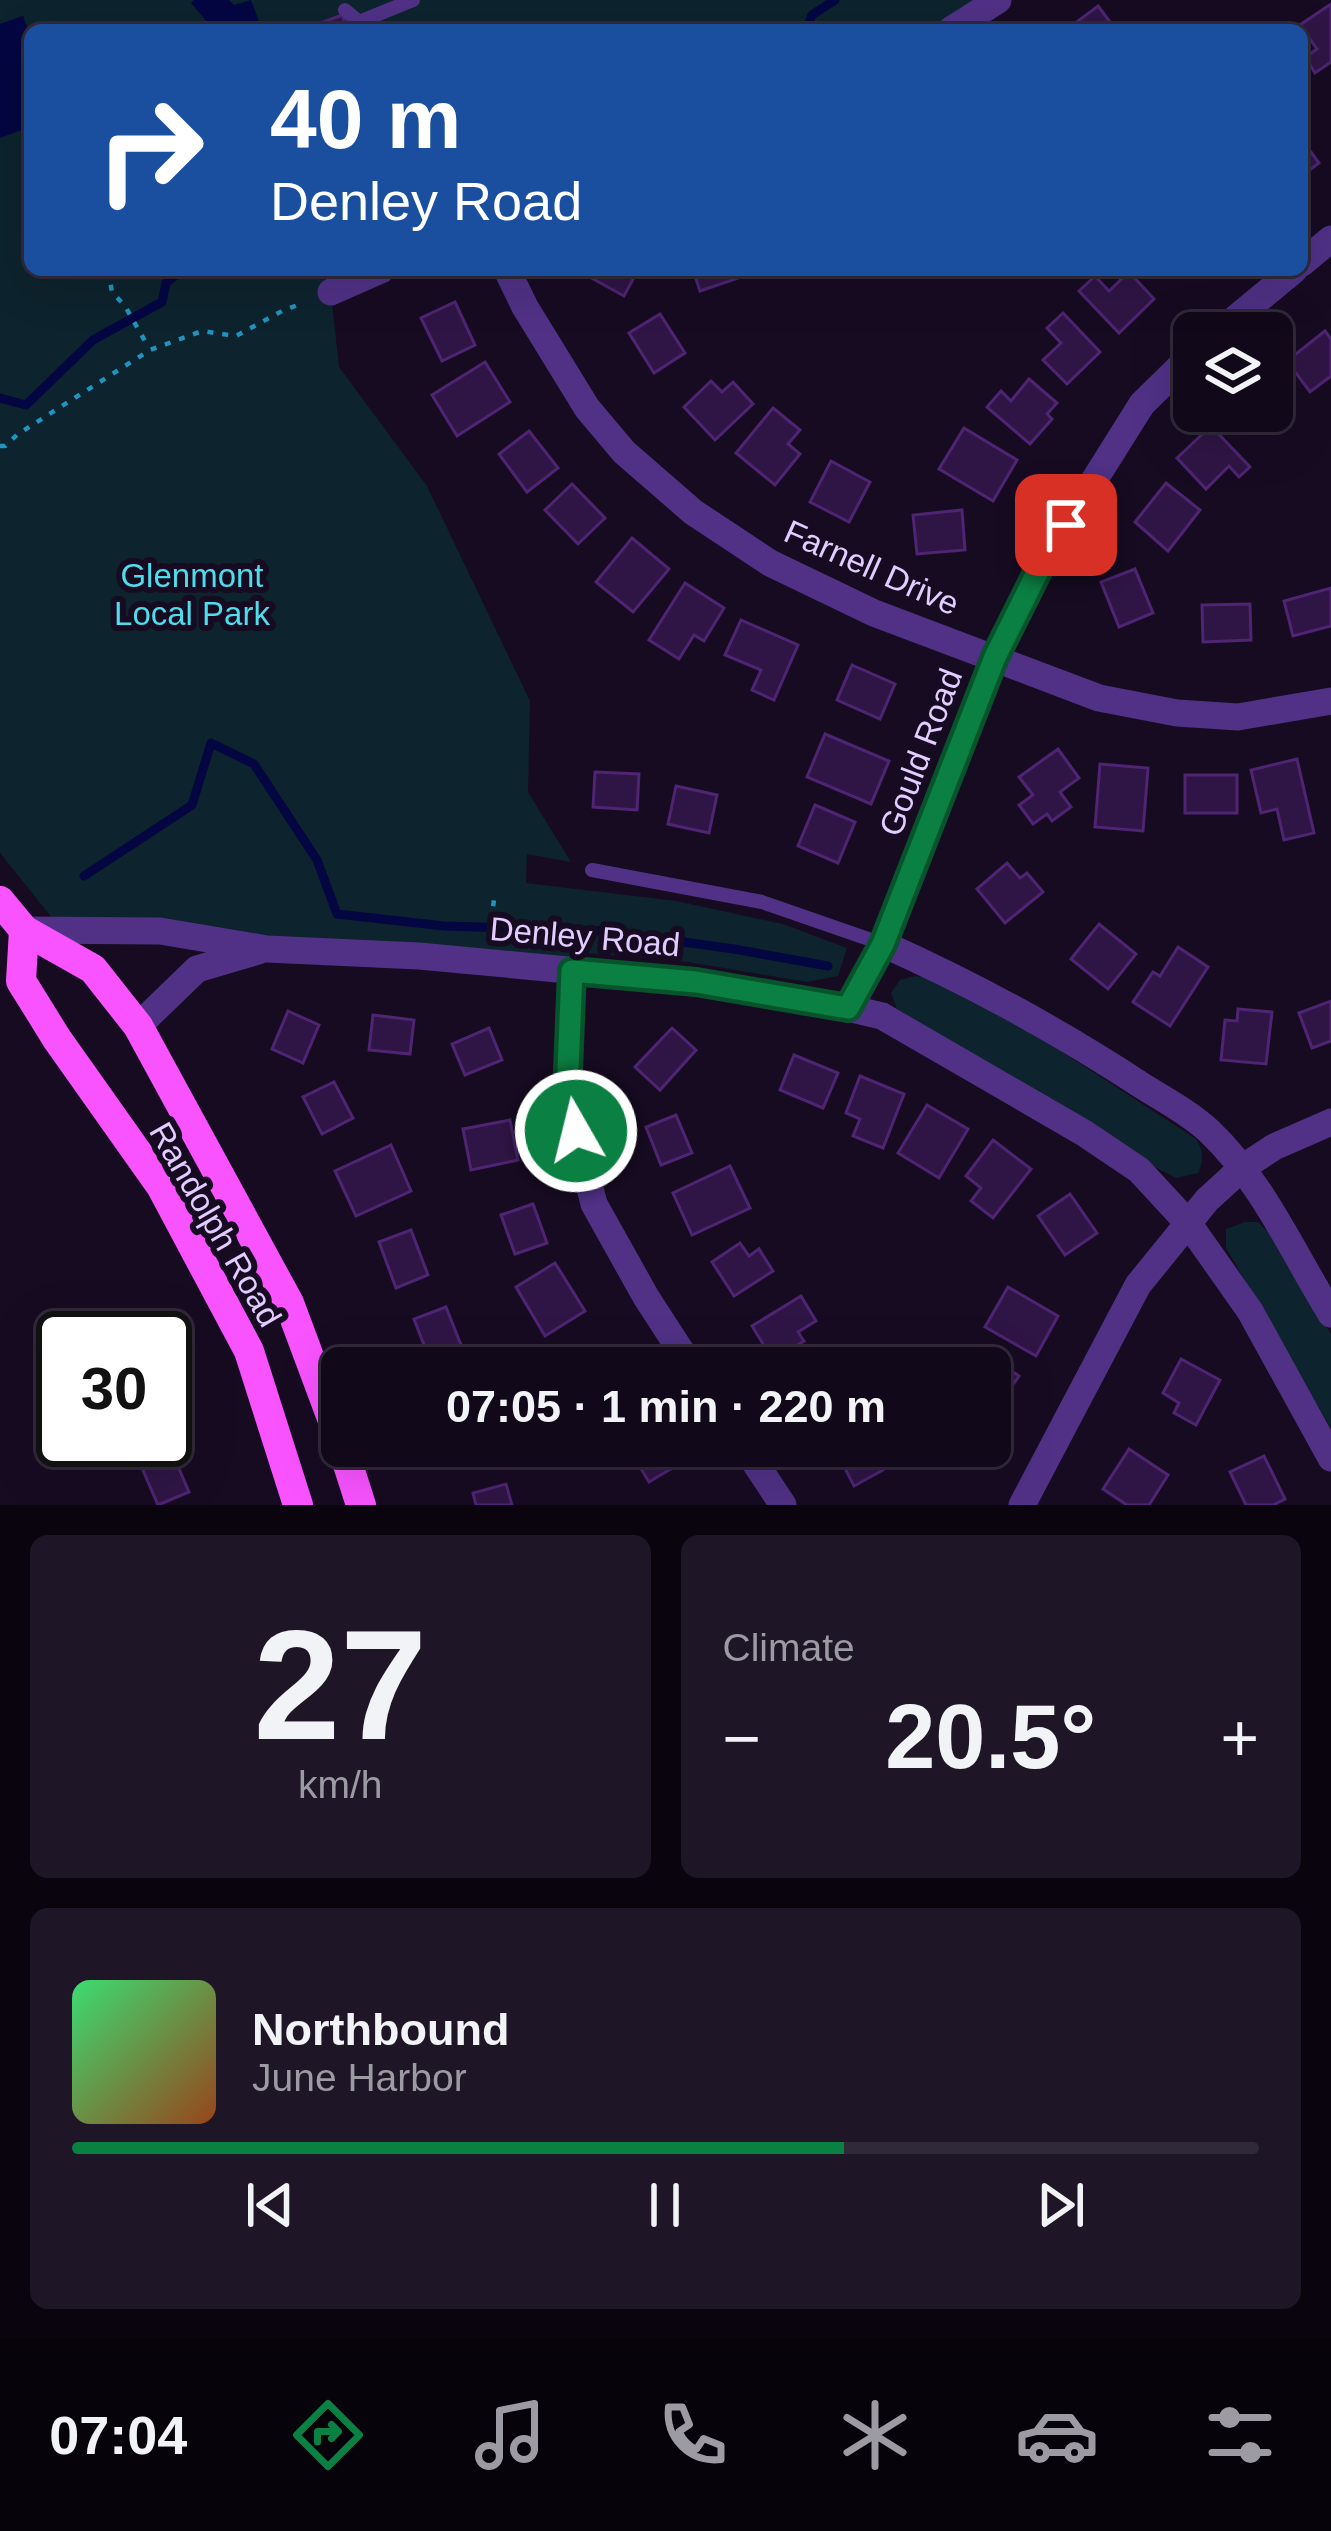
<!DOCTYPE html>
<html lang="en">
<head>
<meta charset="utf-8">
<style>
	:root { --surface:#11081a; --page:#1e1627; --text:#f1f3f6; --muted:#9c9aa2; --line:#302939; --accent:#0b8043 }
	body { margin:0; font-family:Arial,sans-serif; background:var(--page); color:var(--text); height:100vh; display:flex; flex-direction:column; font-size:45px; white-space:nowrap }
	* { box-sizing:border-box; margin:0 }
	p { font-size:39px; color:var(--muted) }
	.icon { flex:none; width:66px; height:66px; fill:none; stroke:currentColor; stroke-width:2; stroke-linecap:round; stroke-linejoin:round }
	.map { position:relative; height:1505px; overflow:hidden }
	.panel { display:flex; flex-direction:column; gap:30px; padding:30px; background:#09040e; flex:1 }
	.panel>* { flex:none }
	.banner { position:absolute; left:24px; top:24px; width:1284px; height:252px; border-radius:18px; box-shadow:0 12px 48px #0002,0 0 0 3px var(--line); background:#1a4fa0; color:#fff; overflow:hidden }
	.tools { position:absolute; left:1173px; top:312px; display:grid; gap:24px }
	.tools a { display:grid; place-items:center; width:120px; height:120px; border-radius:18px; background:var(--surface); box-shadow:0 12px 48px #0002,0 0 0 3px var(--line); font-size:60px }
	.speed { position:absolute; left:36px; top:1311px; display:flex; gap:24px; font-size:60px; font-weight:700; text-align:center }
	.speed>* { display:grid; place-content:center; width:156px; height:156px; border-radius:50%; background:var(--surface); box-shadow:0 12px 48px #0002,0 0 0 3px var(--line); line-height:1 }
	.speed .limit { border:6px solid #111; border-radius:18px; background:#fff; color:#111 }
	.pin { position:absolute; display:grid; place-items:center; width:102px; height:102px; color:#fff; margin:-51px; border-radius:24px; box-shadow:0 6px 18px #0006 }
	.me { position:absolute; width:132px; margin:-66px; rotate:352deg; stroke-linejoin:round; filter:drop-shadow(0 0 9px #0008) }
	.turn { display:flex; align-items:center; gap:42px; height:252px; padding:0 48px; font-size:54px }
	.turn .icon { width:156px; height:156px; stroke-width:2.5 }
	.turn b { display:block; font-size:84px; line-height:102px }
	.big { font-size:90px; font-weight:800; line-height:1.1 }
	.panel .widget { flex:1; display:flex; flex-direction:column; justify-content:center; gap:18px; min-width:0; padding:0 42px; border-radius:18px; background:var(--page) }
	.panel .dial { align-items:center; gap:0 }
	.dial b { font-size:156px; line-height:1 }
	.song { display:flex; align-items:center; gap:36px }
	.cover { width:144px; height:144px; border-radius:18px; background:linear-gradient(135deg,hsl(140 70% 55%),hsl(20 70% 35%)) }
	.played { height:12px; border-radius:6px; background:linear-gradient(90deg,var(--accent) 65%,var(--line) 65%) }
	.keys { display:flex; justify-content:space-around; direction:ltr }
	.heat { display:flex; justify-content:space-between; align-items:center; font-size:66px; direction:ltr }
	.panel .tiles { flex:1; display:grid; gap:30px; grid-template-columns:1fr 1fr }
	.widget:last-child { grid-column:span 2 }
	.trip { position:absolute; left:321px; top:1347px; width:690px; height:120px; border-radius:18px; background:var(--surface); box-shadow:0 12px 48px #0002,0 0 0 3px var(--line); font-weight:800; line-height:120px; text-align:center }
	.menu { display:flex; height:192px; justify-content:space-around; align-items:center; background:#07030a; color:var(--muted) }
	.menu .icon { width:84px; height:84px }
	.menu .on { color:var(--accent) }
	.menu b { font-size:54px; color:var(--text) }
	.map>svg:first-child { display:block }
	.green { fill:#0d232d }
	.water { fill:#040642 }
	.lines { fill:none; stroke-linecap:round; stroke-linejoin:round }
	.stream { stroke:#040642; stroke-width:9 }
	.building { fill:#2f1545; stroke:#4e2473; stroke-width:3 }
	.path { stroke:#2193be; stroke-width:4.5; stroke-dasharray:6 9; stroke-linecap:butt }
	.service { stroke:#503186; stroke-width:14 }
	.minor { stroke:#503186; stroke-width:27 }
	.primary { stroke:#f853ff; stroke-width:30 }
	.route-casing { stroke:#07532c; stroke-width:30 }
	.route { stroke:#0b8043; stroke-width:21 }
	.labels { text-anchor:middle; stroke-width:12; stroke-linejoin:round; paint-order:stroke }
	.street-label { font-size:33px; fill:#e3ccff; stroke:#170b22 }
	.park-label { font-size:33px; fill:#4cdeeb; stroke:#170b22 }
</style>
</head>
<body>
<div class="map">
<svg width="1331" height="1505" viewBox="0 0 1331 1505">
	<rect width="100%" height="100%" fill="#170b22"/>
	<g class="green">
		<polygon points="0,0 998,0 951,30 30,30 30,270 381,270 331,293 339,367 427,486 530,701 528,792 571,862 527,854 526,883 676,901 783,924 847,948 838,976 807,982 688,962 575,952 572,971 53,919 0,853"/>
		<path d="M915,976L935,979L1030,1031L1196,1139C1204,1152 1204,1160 1198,1173L1176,1178L1151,1165L897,1009L891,993L900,980Z"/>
		<polygon points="1245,1222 1258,1222 1270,1234 1331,1334 1331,1428 1226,1248 1226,1229"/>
	</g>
	<g class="water">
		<polygon points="194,0 229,0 234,5 251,0 261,27 254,30 214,30 191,3"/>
		<polygon points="23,16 30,35 30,127 0,138 0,24"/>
	</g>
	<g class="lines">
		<g class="stream">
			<polyline points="806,30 812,15 835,0"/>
			<polyline points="0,398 26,405 93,340 162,302 166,283 182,270"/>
			<polyline points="84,876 192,805 211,743 254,764 317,860 337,914 444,926 604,931 734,949 828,966"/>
		</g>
	</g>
	<g class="building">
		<polygon points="1331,4 1331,62 1315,73 1305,57 1317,49 1300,25"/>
		<polygon points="1098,6 1116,30 1066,30"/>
		<polygon points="342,15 348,30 302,30"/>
		<polygon points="1302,140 1319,163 1302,176"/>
		<polygon points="577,270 638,270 624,296"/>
		<polygon points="693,270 739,270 741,277 700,291"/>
		<polygon points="1129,272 1154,299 1119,333 1079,291 1095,276 1109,291"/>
		<polygon points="455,302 475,345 442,361 421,318"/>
		<polygon points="1063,313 1100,352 1067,384 1043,360 1061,343 1047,328"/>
		<polygon points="660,314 685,353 654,373 629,333"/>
		<polygon points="1325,331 1331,339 1331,376 1310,392 1287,361"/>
		<polygon points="485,362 510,402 457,436 432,395"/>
		<polygon points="1272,373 1294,406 1255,432 1241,411 1272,411"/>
		<polygon points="1029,379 1057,403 1047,414 1052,419 1030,444 987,407 1001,391 1011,401"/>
		<polygon points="711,381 722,392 733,382 753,404 715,440 684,407"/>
		<polygon points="773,408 800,430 788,444 800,454 775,485 736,453"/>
		<polygon points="1211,426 1250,467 1239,477 1229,466 1206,489 1177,458"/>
		<polygon points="964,428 1017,460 993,501 939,469"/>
		<polygon points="529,431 558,468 527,492 499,454"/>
		<polygon points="831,461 870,482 849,522 810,502"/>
		<polygon points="1166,483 1200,510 1168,551 1135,522"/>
		<polygon points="572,484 605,518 578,544 545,510"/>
		<polygon points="962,510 965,550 917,554 913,515"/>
		<polygon points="632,538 669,569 633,612 596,582"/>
		<polygon points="1135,569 1153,613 1119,627 1101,582"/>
		<polygon points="685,583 724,608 704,641 694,635 679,659 649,640"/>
		<polygon points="1331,588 1331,626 1293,636 1284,601"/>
		<polygon points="1250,604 1251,640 1203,642 1202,605"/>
		<polygon points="741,620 798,645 774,700 752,690 761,670 725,655"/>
		<polygon points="852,665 895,684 880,719 837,700"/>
		<polygon points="825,734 889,761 871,804 807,777"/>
		<polygon points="1058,749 1079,778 1060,792 1071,807 1052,821 1047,814 1033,824 1019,805 1033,795 1019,777"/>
		<polygon points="1297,759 1314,833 1284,840 1277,809 1261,813 1251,770"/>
		<polygon points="1100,764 1148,768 1143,831 1095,827"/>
		<polygon points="595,772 639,774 637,810 593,807"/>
		<rect x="1185" y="775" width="52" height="38"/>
		<polygon points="676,786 717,795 709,833 668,824"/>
		<polygon points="815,805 855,822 838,863 798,846"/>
		<polygon points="1007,863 1020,878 1027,873 1043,892 1005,923 977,889"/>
		<polygon points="1099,924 1136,954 1108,989 1071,959"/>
		<polygon points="1178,947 1208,967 1170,1026 1133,1002 1153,972 1160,976"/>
		<polygon points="1331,1001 1331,1041 1312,1048 1299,1013"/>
		<polygon points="1238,1009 1272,1012 1266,1064 1221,1060 1225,1020 1237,1021"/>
		<polygon points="288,1011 319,1025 303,1063 272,1049"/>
		<polygon points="373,1015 414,1020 410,1054 369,1050"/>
		<polygon points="489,1028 502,1060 465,1075 452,1044"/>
		<polygon points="672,1028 696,1050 660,1090 635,1067"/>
		<polygon points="794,1055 838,1073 823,1108 780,1090"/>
		<polygon points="860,1076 904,1094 883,1148 853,1136 860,1119 846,1113"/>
		<polygon points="334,1082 353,1118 322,1134 303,1097"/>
		<polygon points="927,1105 968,1129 939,1178 898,1153"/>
		<polygon points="676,1115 692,1153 661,1165 646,1127"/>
		<polygon points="510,1120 518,1160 471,1170 463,1129"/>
		<polygon points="993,1140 1031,1169 993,1218 971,1201 981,1188 966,1176"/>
		<polygon points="391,1145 411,1191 356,1216 335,1171"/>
		<polygon points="730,1166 750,1208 692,1235 673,1193"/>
		<polygon points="1070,1194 1097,1233 1065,1255 1038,1216"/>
		<polygon points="533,1204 547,1243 515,1254 501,1215"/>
		<polygon points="411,1230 428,1275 396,1288 379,1242"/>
		<polygon points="740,1243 749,1256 759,1249 773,1271 734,1296 712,1262"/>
		<polygon points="555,1263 585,1311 545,1336 516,1287"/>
		<polygon points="1008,1287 1058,1316 1036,1356 985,1327"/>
		<polygon points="801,1296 816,1321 798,1332 804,1341 773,1360 752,1326"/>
		<polygon points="446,1307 461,1345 429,1358 414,1319"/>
		<polygon points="114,1315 124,1338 88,1338 84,1328"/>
		<polygon points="606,1347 619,1368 571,1368"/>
		<polygon points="987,1354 1019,1376 991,1415 990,1368 977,1368"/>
		<polygon points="1181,1359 1220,1380 1196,1425 1174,1413 1179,1403 1163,1393"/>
		<polygon points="668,1446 679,1464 649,1482 628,1447"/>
		<polygon points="840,1446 870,1446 883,1470 854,1486 835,1449"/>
		<polygon points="1129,1449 1168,1475 1149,1505 1127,1505 1103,1489"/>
		<polygon points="173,1455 189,1492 158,1505 142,1468"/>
		<polygon points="1264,1456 1285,1499 1273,1505 1246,1505 1230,1472"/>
		<polygon points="506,1484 512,1505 476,1505 473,1493"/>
	</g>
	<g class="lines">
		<g class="path">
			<polyline points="108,270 112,292 125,306 149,348"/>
			<polyline points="0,446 5,446 18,434 150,350 202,331 236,336 282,311 303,303"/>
			<polyline points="489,936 494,900"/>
		</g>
		<g class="service">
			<polyline points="345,10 359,22 413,0"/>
			<polyline points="592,870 762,902 883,944"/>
		</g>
		<g class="minor">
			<polyline points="951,30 998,0"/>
			<polyline points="1302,263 1331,239"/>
			<polyline points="507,270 525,307 587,408 624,452 693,512 770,563 874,613 1099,698 1177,713 1238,717 1331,701"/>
			<polyline points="331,292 381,270"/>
			<polyline points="1218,333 1294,270"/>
			<polyline points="24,930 160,931 267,949 419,956 696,982 848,1008 882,1016 1084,1133 1139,1170 1188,1223 1250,1311 1331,1458"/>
			<path d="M883,944C972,984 1059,1031 1141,1085C1163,1099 1190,1113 1209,1131C1262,1181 1293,1253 1331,1314"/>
			<polyline points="572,971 567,1095 594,1204 646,1297 692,1368"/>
			<polyline points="848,1008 883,944 995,657 1041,565 1142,404 1194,353"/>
			<polyline points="138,1026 197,969 258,951"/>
			<polyline points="744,1446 783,1505"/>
			<polyline points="1022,1505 1138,1285 1207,1200 1242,1168 1274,1147 1331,1122"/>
		</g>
		<g class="primary">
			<polyline points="0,901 24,930 93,969 138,1026 289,1303 342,1445"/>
			<polyline points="24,930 21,981 57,1039 161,1186 249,1351 298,1505"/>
			<polyline points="342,1446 361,1505"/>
		</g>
	</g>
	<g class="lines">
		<defs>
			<polyline id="route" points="576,1131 567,1095 572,971 696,982 848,1008 883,944 995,657 1041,565 1066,525"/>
		</defs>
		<use href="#route" class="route-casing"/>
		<use href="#route" class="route"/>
	</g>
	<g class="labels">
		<g class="street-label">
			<text transform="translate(872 567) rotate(24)" y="12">Farnell Drive</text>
			<text transform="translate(920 752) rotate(-69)" y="12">Gould Road</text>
			<text transform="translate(585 936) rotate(5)" y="12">Denley Road</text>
			<text transform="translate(216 1224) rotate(60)" y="12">Randolph Road</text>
		</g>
		<g class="park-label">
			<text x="192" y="587">Glenmont<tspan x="192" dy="38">Local Park</tspan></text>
		</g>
	</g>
</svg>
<div class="tools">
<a><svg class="icon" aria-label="layers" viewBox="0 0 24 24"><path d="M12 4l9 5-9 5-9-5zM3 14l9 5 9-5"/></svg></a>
</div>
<div class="speed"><div class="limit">30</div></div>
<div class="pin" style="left:1066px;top:525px;background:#d93025"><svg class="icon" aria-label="arrive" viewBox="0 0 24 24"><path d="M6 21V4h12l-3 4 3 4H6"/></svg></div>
<svg class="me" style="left:576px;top:1131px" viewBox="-20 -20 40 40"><circle r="17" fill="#0b8043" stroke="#fff" stroke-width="3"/><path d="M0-11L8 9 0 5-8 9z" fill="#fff"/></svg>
<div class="trip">07:05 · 1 min · 220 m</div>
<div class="banner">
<div class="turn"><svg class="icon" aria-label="right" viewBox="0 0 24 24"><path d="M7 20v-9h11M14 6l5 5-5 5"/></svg><div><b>40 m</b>Denley Road</div></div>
</div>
</div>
<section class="panel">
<div class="tiles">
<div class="widget dial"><b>27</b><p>km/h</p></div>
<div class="widget"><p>Climate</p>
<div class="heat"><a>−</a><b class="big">20.5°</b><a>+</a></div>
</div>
<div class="widget">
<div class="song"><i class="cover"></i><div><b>Northbound</b><p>June Harbor</p></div></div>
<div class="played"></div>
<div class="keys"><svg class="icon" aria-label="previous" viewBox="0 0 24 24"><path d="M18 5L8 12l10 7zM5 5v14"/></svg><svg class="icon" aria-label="pause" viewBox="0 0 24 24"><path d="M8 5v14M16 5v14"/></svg><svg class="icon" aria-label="next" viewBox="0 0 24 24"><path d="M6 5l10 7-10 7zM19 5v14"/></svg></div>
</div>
</div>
</section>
<nav class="menu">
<b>07:04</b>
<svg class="icon on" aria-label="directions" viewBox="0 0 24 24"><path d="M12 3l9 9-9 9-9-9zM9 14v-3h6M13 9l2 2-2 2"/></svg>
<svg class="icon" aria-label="music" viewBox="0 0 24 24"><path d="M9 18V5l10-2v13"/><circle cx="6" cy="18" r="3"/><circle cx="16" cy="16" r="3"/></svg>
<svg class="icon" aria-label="phone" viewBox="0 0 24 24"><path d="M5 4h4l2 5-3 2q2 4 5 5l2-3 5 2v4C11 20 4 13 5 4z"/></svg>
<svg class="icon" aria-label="climate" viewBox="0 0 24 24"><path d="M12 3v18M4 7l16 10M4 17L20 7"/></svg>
<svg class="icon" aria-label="car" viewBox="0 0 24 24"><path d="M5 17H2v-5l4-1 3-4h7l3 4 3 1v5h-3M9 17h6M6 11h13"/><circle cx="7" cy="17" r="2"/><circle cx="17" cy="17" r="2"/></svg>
<svg class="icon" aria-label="filters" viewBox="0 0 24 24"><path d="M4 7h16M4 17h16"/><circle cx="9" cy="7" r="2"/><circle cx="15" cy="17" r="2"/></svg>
</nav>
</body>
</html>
